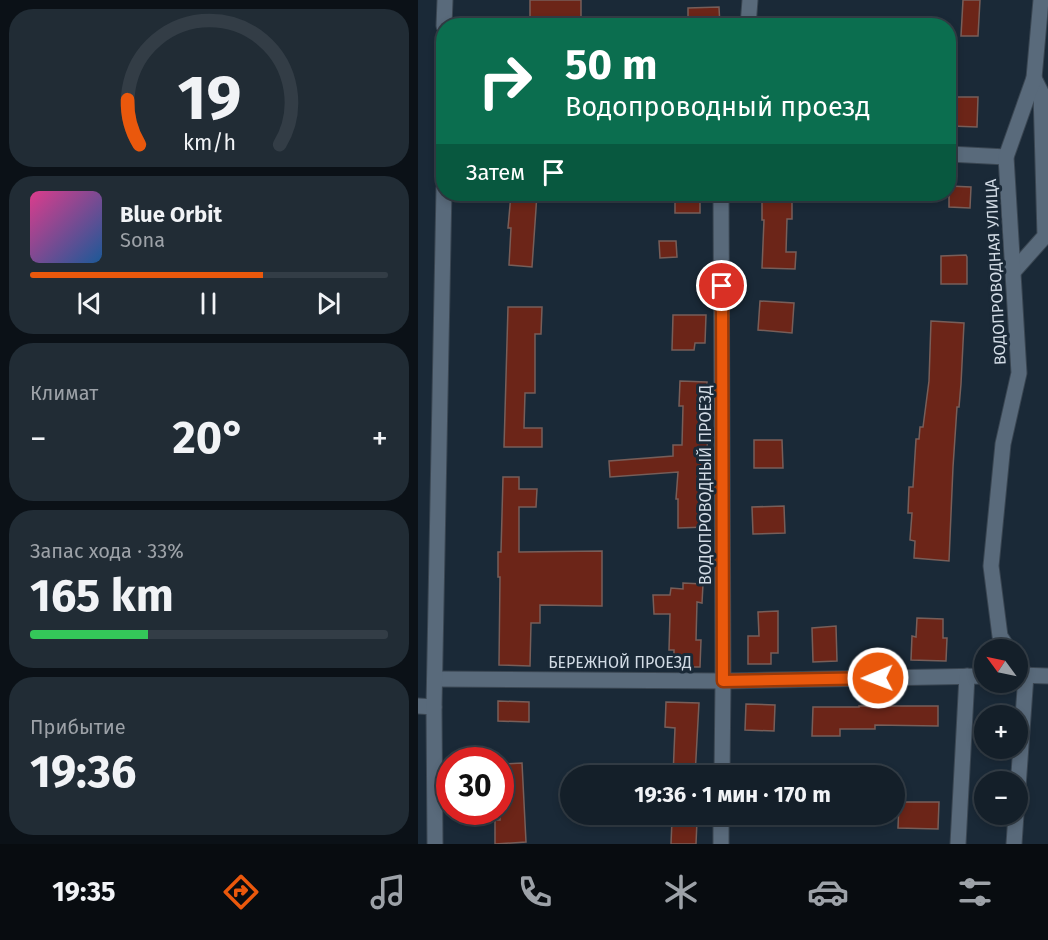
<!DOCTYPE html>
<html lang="ru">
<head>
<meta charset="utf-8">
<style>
	:root { --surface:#141f29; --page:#212c35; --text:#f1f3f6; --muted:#9da2a8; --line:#333d46; --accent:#ea580c }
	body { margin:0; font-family:"Fira Sans",sans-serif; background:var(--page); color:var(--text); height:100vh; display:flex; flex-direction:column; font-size:22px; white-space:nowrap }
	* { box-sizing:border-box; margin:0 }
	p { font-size:20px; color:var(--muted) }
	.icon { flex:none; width:33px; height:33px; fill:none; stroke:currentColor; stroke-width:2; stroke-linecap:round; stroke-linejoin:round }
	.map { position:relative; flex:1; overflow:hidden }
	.details { display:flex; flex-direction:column; gap:9px; padding:9px; background:#0b1117; width:418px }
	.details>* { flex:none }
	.top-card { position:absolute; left:18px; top:18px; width:520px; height:183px; border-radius:24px; box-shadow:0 3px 9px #0003,0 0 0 2px var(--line); background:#0b6e4f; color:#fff; overflow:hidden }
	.needle { width:39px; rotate:303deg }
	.tools { position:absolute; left:556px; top:639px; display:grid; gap:12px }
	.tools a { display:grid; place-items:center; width:54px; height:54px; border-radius:50%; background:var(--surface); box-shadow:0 3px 9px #0003,0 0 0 2px var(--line); font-size:30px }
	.speed { position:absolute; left:18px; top:747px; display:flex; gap:12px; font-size:30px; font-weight:700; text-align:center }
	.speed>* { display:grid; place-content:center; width:78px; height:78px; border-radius:50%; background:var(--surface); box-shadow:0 3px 9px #0003,0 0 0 2px var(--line); line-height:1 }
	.speed .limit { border:9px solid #d22; background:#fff; color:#111 }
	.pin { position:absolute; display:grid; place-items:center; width:51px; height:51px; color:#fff; margin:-26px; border:3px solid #fff; border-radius:50%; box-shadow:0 2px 6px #0007 }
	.me { position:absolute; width:66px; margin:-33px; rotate:269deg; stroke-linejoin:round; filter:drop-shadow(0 0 4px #0008) }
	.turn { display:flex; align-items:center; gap:21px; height:126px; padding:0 30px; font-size:27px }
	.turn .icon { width:78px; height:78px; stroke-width:2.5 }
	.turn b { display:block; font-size:42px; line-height:51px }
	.then { display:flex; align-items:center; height:57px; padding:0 30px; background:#0003; gap:12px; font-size:22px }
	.big { font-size:45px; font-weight:700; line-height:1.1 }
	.details .card { flex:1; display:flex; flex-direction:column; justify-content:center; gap:9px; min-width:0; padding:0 21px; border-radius:24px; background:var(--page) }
	.details .dial { align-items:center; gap:0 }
	.dial svg { height:156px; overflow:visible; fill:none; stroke:var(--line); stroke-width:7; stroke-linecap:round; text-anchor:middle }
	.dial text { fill:var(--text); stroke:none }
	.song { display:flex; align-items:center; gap:18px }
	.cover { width:72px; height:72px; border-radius:9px; background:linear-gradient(135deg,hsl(330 70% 55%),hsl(210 70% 35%)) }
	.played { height:6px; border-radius:3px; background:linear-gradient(90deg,var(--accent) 65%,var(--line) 65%) }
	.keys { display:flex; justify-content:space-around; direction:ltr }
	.heat { display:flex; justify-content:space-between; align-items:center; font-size:33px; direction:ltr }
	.charge { height:9px; border-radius:4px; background:linear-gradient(90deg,#34c759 33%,var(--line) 0) }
	.trip { position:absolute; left:142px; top:765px; width:345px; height:60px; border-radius:30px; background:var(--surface); box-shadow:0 3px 9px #0003,0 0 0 2px var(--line); font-weight:700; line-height:60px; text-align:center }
	.dock { display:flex; height:96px; justify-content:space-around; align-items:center; background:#080c10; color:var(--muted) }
	.dock .icon { width:42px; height:42px }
	.dock .active { color:var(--accent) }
	.dock b { font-size:27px; color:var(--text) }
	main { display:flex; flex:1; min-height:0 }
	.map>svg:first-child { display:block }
	.building { fill:#6c2518; stroke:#775e59; stroke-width:1.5 }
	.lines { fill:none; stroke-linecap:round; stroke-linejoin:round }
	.minor-casing { stroke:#3a4652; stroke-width:17 }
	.minor { stroke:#596a7b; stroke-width:15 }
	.route-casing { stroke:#983908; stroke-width:15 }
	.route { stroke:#ea580c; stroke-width:10 }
	.labels { text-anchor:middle; stroke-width:6; stroke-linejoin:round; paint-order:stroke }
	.street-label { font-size:16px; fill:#d2dbe5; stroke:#1a2937 }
</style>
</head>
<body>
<main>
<section class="details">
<div class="card dial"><svg viewBox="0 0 100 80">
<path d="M14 69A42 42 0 1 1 86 69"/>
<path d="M14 69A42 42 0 0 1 8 46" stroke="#ea580c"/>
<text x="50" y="56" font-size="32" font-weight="700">19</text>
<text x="50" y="72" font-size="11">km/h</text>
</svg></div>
<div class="card">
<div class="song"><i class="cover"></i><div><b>Blue Orbit</b><p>Sona</p></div></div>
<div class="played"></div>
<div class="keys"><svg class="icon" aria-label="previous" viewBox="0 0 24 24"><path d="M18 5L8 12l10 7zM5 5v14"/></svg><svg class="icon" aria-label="pause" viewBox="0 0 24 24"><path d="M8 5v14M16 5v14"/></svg><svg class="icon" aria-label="next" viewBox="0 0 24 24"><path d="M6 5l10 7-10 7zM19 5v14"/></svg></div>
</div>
<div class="card"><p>Климат</p>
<div class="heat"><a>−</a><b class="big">20°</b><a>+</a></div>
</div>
<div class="card"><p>Запас хода · 33%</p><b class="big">165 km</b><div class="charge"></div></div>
<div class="card"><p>Прибытие</p><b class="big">19:36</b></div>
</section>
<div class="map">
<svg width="630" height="844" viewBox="0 0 630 844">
	<rect width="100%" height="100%" fill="#1a2937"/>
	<g class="building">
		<polygon points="112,0 163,0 163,21 112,22"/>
		<polygon points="545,0 562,0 560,36 543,36"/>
		<polygon points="301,7 302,26 270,26 270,8"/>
		<polygon points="534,97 560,97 559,127 533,126"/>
		<polygon points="531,186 553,187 552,208 531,207"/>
		<polygon points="93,194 119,194 114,267 91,265 93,228 90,228"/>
		<rect x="257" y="194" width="25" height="19"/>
		<polygon points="344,194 374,194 374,219 369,219 368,252 378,252 377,269 344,268 346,220 344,220"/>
		<polygon points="241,241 258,241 259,257 242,258"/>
		<polygon points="548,255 549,257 549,284 523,284 523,256"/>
		<polygon points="342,301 376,303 374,333 340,330"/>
		<polygon points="90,307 124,307 123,334 117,334 117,393 107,393 106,428 124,428 124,447 86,447"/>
		<polygon points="255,315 288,315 287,343 277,343 276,350 254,350"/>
		<polygon points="513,321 546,323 543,384 541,407 539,407 535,467 531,561 496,558 497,541 492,540 494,513 490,513 491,487 495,487 498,439 501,439 502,427 505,427 511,381"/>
		<polygon points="262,381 289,382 287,430 290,430 286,511 288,510 288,527 260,528 260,499 258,499 260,472 192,477 191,461 255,456 255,445 264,445 265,406 261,406"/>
		<polygon points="336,440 364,440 365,468 336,468"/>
		<polygon points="85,477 101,477 101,489 119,489 118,507 101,507 101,552 184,551 184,606 122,605 122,623 113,623 112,666 81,665 82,577 80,577 80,552 83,552"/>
		<polygon points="366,506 367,533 335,534 334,507"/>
		<polygon points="265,583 285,584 284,603 279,602 278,640 283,640 282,667 256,667 256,650 251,650 252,614 236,614 235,595 252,595 253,588 265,589"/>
		<polygon points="360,611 360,653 353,653 353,664 330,664 330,636 341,636 340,612"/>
		<polygon points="499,618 525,619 525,638 529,638 528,661 493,660 494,636 498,637"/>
		<polygon points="418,626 419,661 395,662 394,628"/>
		<polygon points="80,701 111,702 111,722 80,721"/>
		<polygon points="248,702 281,703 277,776 255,776 257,728 247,727"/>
		<polygon points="328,704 357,705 356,731 327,730"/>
		<polygon points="441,706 520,706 520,726 457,725 457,729 422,729 422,736 394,736 395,707 441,707"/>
		<polygon points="104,763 108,842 77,844 77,820 82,820 82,764"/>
		<polygon points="481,802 521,802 520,829 480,828"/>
		<polygon points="254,820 279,821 278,844 253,844"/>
	</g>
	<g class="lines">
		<defs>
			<g id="minor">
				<polyline points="26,26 27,0"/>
				<polyline points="330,26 332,0"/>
				<polyline points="531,154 588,157"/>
				<polyline points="303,194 305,681 304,776"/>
				<polyline points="595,272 627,236 623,92 616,78"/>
				<polyline points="591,650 582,636 573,566 585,444 601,373 588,157 616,78 623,0"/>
				<polyline points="600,664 608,675 600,787"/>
				<polyline points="600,675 630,676"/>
				<polyline points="17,679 305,681 567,676"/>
				<polyline points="0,706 16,707"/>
				<polyline points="17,844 16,707 26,188"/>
				<polyline points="303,844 303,814"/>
				<polyline points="540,844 549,676"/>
				<polyline points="596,844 598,814"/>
			</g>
		</defs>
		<use href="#minor" class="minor-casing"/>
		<use href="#minor" class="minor"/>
	</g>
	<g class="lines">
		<defs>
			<polyline id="route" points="304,286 305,681 460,678"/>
		</defs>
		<use href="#route" class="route-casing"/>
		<use href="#route" class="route"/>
	</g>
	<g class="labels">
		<g class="street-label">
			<text transform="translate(577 272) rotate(-93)" y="6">ВОДОПРОВОДНАЯ УЛИЦА</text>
			<text transform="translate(287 485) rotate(-90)" y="6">ВОДОПРОВОДНЫЙ ПРОЕЗД</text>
			<text x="202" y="668">БЕРЕЖНОЙ ПРОЕЗД</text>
		</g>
	</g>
</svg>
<div class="tools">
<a><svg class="needle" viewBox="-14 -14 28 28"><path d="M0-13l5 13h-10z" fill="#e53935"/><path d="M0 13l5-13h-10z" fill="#9da2a8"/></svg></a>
<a>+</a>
<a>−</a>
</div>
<div class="speed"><div class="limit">30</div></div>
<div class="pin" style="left:304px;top:286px;background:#d93025"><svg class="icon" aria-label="arrive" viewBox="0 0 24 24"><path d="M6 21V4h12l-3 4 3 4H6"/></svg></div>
<svg class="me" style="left:460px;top:678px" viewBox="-20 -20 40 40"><circle r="17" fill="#ea580c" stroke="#fff" stroke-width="3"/><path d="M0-11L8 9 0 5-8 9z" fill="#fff"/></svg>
<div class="trip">19:36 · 1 мин · 170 m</div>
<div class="top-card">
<div class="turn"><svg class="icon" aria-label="right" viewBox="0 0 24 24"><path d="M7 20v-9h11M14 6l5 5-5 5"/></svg><div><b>50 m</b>Водопроводный проезд</div></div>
<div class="then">Затем<svg class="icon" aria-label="arrive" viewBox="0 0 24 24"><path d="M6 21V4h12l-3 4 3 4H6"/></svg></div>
</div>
</div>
</main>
<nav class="dock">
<b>19:35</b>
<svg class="icon active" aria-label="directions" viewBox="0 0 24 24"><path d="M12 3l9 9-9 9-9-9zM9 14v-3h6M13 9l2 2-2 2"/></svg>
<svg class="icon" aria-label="music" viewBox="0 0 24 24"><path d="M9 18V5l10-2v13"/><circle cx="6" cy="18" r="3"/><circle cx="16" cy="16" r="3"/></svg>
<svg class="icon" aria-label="phone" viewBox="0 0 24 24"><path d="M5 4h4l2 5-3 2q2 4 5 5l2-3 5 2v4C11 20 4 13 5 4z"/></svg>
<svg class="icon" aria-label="climate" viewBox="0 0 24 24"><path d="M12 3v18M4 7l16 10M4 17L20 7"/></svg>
<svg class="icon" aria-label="car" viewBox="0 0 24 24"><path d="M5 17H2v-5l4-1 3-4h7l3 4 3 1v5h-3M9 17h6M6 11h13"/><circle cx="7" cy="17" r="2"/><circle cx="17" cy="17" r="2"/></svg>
<svg class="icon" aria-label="filters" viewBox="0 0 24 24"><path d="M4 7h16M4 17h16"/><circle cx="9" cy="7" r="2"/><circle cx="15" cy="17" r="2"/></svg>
</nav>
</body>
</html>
